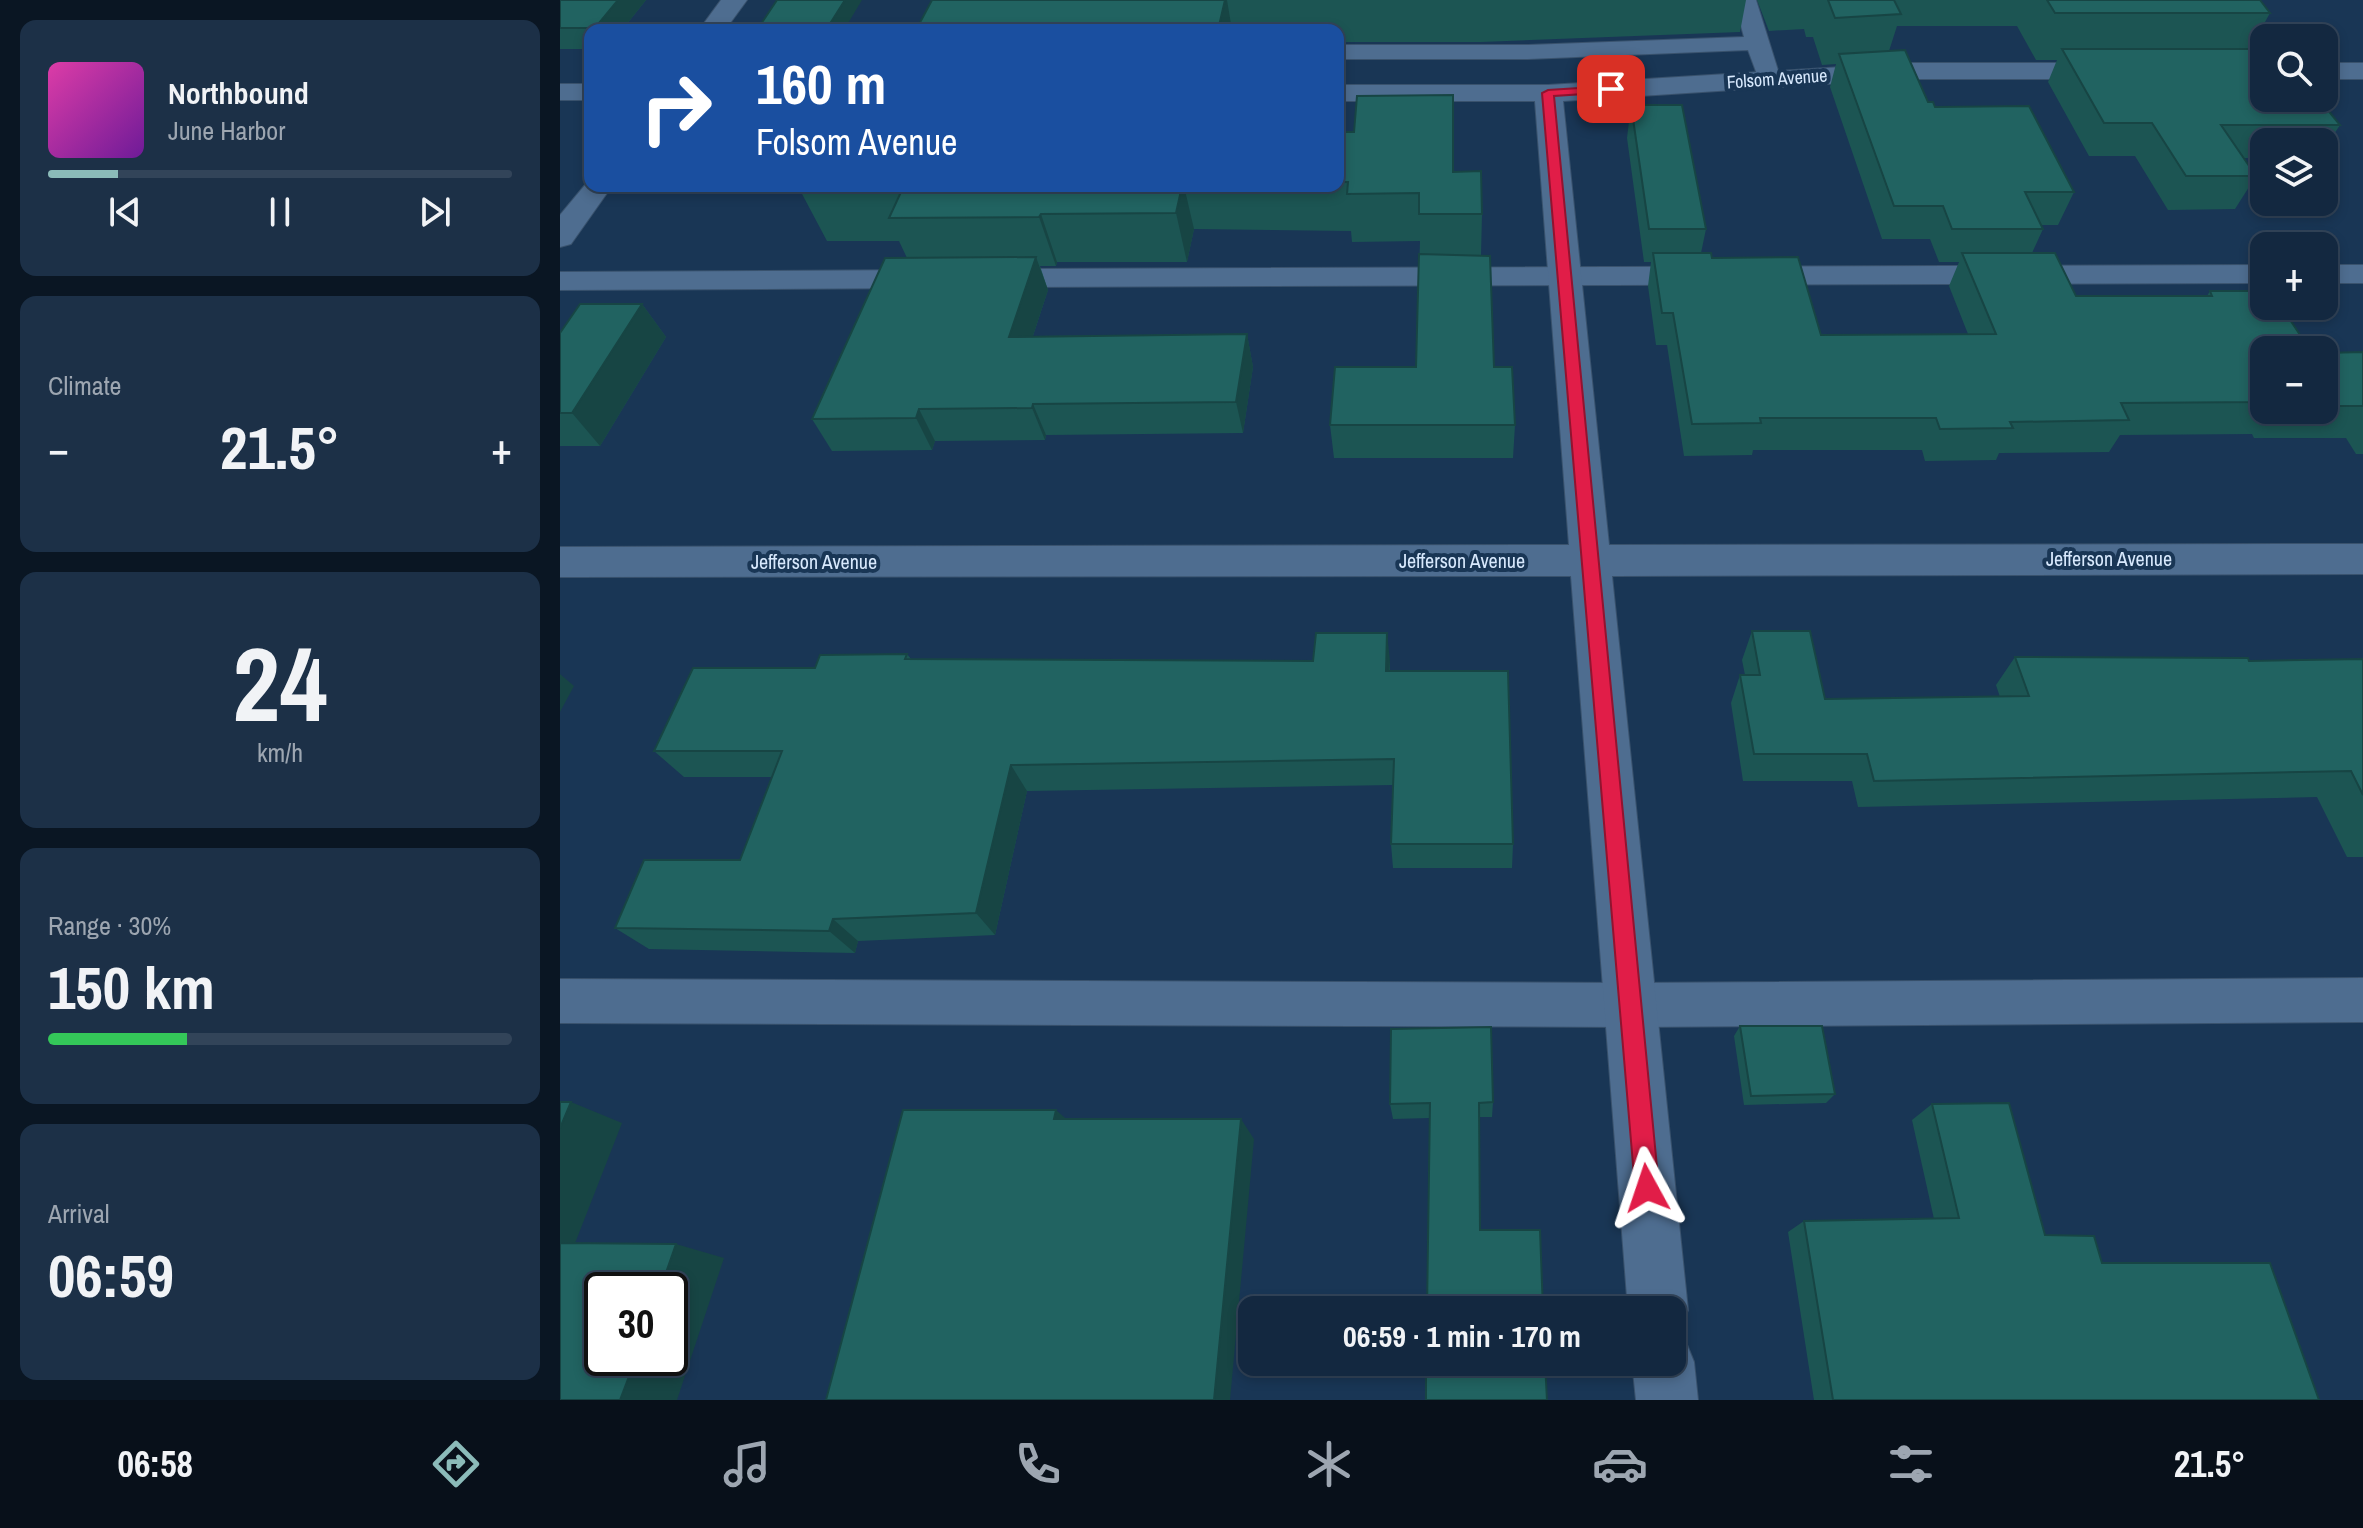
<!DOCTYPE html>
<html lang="en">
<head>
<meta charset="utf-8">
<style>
	:root { --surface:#132840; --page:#1c3047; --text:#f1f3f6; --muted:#9da6b1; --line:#324459; --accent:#8bbbb9 }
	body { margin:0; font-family:"Archivo Narrow",sans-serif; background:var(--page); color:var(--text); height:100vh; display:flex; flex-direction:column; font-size:30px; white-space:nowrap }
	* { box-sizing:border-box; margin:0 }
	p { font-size:26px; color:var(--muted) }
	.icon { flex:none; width:44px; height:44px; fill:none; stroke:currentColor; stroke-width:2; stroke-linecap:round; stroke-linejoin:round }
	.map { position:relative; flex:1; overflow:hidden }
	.side { display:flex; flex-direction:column; gap:20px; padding:20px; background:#0a1623; width:560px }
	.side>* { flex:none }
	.banner { position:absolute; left:24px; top:24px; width:760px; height:168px; border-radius:16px; box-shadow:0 4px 12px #0003,0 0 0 2px var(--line); background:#1a4fa0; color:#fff; overflow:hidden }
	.tools { position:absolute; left:1690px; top:24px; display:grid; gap:16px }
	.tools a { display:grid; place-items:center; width:88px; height:88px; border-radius:16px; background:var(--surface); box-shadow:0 4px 12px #0003,0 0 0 2px var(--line); font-size:40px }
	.speed { position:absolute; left:24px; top:1272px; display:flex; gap:16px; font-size:40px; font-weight:700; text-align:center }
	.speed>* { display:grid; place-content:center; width:104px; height:104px; border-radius:50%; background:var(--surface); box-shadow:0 4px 12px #0003,0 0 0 2px var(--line); line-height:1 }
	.speed .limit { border:4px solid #111; border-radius:12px; background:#fff; color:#111 }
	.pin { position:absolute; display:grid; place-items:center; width:68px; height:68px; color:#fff; margin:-34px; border-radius:16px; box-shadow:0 4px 12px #0006 }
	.me { position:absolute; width:88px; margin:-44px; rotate:355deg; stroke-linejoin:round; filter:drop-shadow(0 0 6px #0008) }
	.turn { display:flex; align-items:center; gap:28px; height:168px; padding:0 40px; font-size:36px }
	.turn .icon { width:104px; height:104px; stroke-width:2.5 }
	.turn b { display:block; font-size:56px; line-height:68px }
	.big { font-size:60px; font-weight:700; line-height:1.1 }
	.side .card { flex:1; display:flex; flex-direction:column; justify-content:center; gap:12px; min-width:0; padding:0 28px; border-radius:16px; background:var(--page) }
	.side .dial { align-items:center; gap:0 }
	.dial b { font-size:104px; line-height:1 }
	.song { display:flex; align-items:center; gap:24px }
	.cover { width:96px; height:96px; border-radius:12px; background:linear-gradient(135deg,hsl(320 70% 55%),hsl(280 70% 35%)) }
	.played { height:8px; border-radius:4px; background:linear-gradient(90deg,var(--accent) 15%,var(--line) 15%) }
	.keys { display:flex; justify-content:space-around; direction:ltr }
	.heat { display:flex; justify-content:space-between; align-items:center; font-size:44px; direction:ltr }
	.charge { height:12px; border-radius:6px; background:linear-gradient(90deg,#34c759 30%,var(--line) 0) }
	.trip { position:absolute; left:678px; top:1296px; width:448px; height:80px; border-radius:16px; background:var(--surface); box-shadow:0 4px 12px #0003,0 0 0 2px var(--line); font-weight:700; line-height:80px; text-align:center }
	.tabs { display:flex; height:128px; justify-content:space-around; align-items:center; background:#08101a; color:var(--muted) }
	.tabs .icon { width:56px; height:56px }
	.tabs .current { color:var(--accent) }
	.tabs b { font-size:36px; color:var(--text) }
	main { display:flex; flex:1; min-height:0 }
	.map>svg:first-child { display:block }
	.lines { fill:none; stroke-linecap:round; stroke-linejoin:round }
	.lane-casing { stroke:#39526d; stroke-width:2 }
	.street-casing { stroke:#39526d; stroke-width:2 }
	.lane { fill:#4e6d90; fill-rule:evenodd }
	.street { fill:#4e6d90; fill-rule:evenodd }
	.wall { fill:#1c5553 }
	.shaded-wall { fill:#174544 }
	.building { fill:#216361; stroke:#174544; stroke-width:2 }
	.route { fill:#e11d48; stroke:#92132f; stroke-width:2 }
	.labels { text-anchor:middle; stroke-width:8; stroke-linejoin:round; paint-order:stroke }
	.far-street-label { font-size:18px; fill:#d8e9fd; stroke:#193655 }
	.street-label { font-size:20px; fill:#d8e9fd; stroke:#193655 }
</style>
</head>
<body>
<main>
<section class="side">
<div class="card">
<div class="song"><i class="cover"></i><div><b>Northbound</b><p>June Harbor</p></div></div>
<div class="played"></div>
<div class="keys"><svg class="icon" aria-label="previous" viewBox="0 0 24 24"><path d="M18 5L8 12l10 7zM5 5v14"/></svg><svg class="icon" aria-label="pause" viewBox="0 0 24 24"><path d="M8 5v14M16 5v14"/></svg><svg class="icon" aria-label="next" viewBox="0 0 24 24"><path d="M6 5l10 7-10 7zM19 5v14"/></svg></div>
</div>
<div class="card"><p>Climate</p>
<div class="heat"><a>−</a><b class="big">21.5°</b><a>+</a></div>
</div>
<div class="card dial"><b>24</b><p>km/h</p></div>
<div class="card"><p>Range · 30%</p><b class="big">150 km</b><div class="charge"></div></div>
<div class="card"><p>Arrival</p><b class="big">06:59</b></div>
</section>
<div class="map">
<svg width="1803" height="1400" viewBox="0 0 1803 1400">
	<rect width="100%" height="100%" fill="#193655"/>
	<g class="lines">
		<defs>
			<g id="lane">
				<polygon points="1174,0 1196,0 1221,80 1217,85 1201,85 1188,50 968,59 778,59 778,45 968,45 1184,37"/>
				<polygon points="1704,265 1704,283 431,287 421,284 417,278 421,272 431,269"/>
				<rect x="1764" y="265" width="39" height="18"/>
				<polygon points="365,270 375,273 379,279 375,285 365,288 0,290 0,272"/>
				<polygon points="1803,978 1803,1022 1070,1027 0,1023 0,979 1070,983"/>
			</g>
			<g id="street">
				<polygon points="161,0 187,0 165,30 139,30"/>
				<polygon points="1347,63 1551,63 1561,65 1565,71 1561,77 1551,79 1347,79 1003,101 1049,545 1803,544 1803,574 1052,576 1128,1310 1119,1331 1112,1334 1112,1310 1068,1310 1011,576 0,577 0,547 1009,545 975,101 778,101 778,85 988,85"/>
				<rect x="1764" y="63" width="39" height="16"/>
				<rect x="0" y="84" width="30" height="16"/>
				<polygon points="30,179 30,186 52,186 11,244 0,247 0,215"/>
				<polygon points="1112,1335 1125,1340 1134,1362 1138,1400 1076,1400 1072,1362 1112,1362"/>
			</g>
		</defs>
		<use href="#lane" class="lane-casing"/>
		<use href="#street" class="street-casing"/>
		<use href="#lane" class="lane"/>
		<use href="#street" class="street"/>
	</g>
	<g class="wall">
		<polygon points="0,0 86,0 62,30 30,30 30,49 0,49"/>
		<polygon points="372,0 1186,0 1180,32 921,42 778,42 778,30 356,30"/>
		<polygon points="1197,0 1700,0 1710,13 1690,49 1780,125 1764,149 1764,142 1704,142 1704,158 1684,158 1696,176 1675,209 1608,210 1575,156 1529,156 1488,82 1497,60 1476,60 1457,26 1337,26 1329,51 1368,102 1514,192 1498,225 1481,225 1483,229 1472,253 1516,296 1647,296 1650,291 1704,350 1704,410 1764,410 1764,353 1803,352 1803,454 1796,454 1786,438 1694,438 1692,434 1560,435 1549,452 1439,453 1436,460 1365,461 1362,450 1193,450 1192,455 1124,456 1107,345 1096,345 1088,286 1091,262 1084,262 1067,138 1071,105 1146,229 1141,253 1152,258 1261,335 1408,334 1389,286 1399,262 1379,262 1370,239 1322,239 1270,87 1276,64 1262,65 1253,37 1246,37 1244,29 1209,31"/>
		<polygon points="778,132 893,172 922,214 921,255 934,367 955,425 953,458 774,458 770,425 856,367 860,241 792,242 791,231 634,229 627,262 497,262 496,266 480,266 488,290 473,336 687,334 693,367 683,433 486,435 485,440 375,441 372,450 272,451 252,419 347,258 339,241 267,241 241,192 245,186 778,186"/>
		<polygon points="82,304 106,337 40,446 0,446 0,333"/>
		<polygon points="1192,631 1265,699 1440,697 1436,685 1455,657 1689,661 1803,659 1803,857 1787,857 1757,797 1298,807 1292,781 1183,781 1171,703 1180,675 1185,675 1182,660"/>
		<polygon points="347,654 351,659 830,661 830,671 953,844 952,868 833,868 831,844 833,785 467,791 435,935 298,941 295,953 89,949 55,928 180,860 212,777 124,777 94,751 255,668"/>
		<polygon points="1180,1026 1275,1094 1266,1103 1184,1105 1174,1036"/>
		<polygon points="933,1102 932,1117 919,1117 867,1310 870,1118 833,1119 830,1104"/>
		<polygon points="1372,1104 1485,1235 1542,1263 1759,1400 1254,1400 1228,1232 1244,1221 1374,1219 1352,1120"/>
	</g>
	<g class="shaded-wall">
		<polygon points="58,0 86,0 62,30 36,30 35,28"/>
		<polygon points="285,0 302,0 284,30 266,30"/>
		<polygon points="665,0 667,0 672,30 658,30"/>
		<polygon points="622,186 624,186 634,229 627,262 616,213"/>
		<polygon points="481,214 497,262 496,266 479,217"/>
		<polygon points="476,257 488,290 462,369 449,337"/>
		<polygon points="82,304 106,337 40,446 12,413"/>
		<polygon points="687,334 693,367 683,433 676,402"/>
		<polygon points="473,404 486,435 485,440 472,408"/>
		<polygon points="359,409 375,441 372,450 356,418"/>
		<polygon points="827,633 830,661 828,699 826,671"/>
		<polygon points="0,674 14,686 0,712"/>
		<polygon points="451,765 467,791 435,935 416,913"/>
		<polygon points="273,919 298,941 295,953 269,931"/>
		<polygon points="11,1102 62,1123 10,1256 0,1253 0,1128"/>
		<polygon points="496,1110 519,1130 494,1119"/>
		<polygon points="681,1119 694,1139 670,1400 654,1400"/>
		<polygon points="116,1244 164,1258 117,1400 60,1400 76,1358 110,1358 110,1290 100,1290"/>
	</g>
	<g class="building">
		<polygon points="0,0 58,0 35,28 0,28"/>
		<polygon points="217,0 285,0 266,30 197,30"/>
		<polygon points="372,0 665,0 658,30 356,30"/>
		<polygon points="1268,0 1334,0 1341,14 1275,18"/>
		<polygon points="1487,0 1700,0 1710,13 1495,13"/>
		<polygon points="1502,49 1704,49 1704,98 1758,98 1780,125 1661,125 1696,176 1626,176 1592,123 1544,123"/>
		<polygon points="1345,50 1368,102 1373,102 1375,107 1469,106 1514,192 1465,192 1483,229 1392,229 1383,206 1334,206 1279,54"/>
		<polygon points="893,95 893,172 921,171 922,214 859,214 859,193 787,194 788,182 778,182 778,132 794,132 797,96"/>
		<polygon points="1071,105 1122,105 1146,229 1089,229"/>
		<polygon points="245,186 622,186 616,213 481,214 479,217 329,218 341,192 241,192"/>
		<polygon points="1093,253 1151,253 1152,258 1238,257 1261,335 1436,334 1402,253 1495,253 1516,296 1652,296 1650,291 1704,291 1704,306 1721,306 1750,350 1704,350 1704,402 1561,403 1569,420 1450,422 1453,428 1380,429 1376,418 1200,418 1201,423 1132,424 1113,313 1102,313"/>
		<polygon points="859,254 930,256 934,367 952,367 955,425 770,425 775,367 856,367"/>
		<polygon points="476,257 449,337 687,334 676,402 473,404 472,408 359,409 356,418 252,419 325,258"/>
		<polygon points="20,304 82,304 12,413 0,413 0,333"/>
		<polygon points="1803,352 1803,406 1764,406 1764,353"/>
		<polygon points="1192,631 1250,631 1265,699 1469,696 1455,657 1688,658 1689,661 1803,659 1803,795 1791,771 1314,781 1307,754 1194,754 1180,675 1200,675"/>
		<polygon points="756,633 827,633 826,671 948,671 953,844 831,844 834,759 451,765 416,913 273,919 269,931 55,928 84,860 180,860 222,751 94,751 133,668 255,668 260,655 347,654 345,659 753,661"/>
		<polygon points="1180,1026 1262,1026 1275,1094 1191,1096"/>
		<polygon points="931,1027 933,1102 919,1103 920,1230 980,1230 983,1310 867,1310 870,1103 830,1104 831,1029"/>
		<polygon points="0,1102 11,1102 0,1128"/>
		<polygon points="1449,1103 1485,1235 1534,1236 1542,1263 1710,1263 1759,1400 1273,1400 1244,1221 1399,1218 1372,1104"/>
		<polygon points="343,1110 496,1110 494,1119 681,1119 654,1400 266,1400"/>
		<polygon points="0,1243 116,1244 100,1290 42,1290 42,1358 76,1358 60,1400 0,1400"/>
		<polygon points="866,1362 985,1362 987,1400 866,1400"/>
	</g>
	<polygon class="route" points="1051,86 1057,89 1055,92 994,96 1099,1188 1096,1196 1087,1200 1079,1196 1075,1188 982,93 988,90"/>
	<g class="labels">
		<g class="far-street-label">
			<text transform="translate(1217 79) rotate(-4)" y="6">Folsom Avenue</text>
		</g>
		<g class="street-label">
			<text x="1549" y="566">Jefferson Avenue</text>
			<text x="902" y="568">Jefferson Avenue</text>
			<text x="254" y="569">Jefferson Avenue</text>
		</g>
	</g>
</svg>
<div class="tools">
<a><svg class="icon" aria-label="search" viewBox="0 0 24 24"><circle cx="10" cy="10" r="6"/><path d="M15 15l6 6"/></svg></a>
<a><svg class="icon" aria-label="layers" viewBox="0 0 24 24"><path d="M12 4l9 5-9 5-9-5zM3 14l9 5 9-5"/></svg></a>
<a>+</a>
<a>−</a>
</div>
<div class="speed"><div class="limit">30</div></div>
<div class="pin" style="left:1051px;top:89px;background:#d93025"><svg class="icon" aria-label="arrive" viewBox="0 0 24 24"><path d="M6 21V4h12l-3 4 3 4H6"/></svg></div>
<svg class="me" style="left:1087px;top:1188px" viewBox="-20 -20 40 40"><path d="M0-17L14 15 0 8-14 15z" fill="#e11d48" stroke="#fff" stroke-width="4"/></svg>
<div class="trip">06:59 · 1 min · 170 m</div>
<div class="banner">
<div class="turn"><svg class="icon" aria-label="right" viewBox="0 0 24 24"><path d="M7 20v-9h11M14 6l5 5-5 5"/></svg><div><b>160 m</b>Folsom Avenue</div></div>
</div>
</div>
</main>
<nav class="tabs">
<b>06:58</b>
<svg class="icon current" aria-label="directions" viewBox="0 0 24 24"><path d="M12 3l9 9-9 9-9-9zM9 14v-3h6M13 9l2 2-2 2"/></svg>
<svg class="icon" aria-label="music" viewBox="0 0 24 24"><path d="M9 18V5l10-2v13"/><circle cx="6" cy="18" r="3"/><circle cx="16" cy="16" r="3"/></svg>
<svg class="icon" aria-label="phone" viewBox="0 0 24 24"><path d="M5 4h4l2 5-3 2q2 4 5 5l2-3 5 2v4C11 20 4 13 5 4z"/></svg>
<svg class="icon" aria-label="climate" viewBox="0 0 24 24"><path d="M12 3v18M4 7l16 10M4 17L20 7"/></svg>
<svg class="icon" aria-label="car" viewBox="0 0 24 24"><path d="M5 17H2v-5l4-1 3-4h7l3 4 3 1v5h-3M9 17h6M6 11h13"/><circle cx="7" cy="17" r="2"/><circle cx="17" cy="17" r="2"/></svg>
<svg class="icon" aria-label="filters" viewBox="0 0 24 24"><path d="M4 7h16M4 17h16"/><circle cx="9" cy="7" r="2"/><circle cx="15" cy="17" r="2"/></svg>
<b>21.5°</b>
</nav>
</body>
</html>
